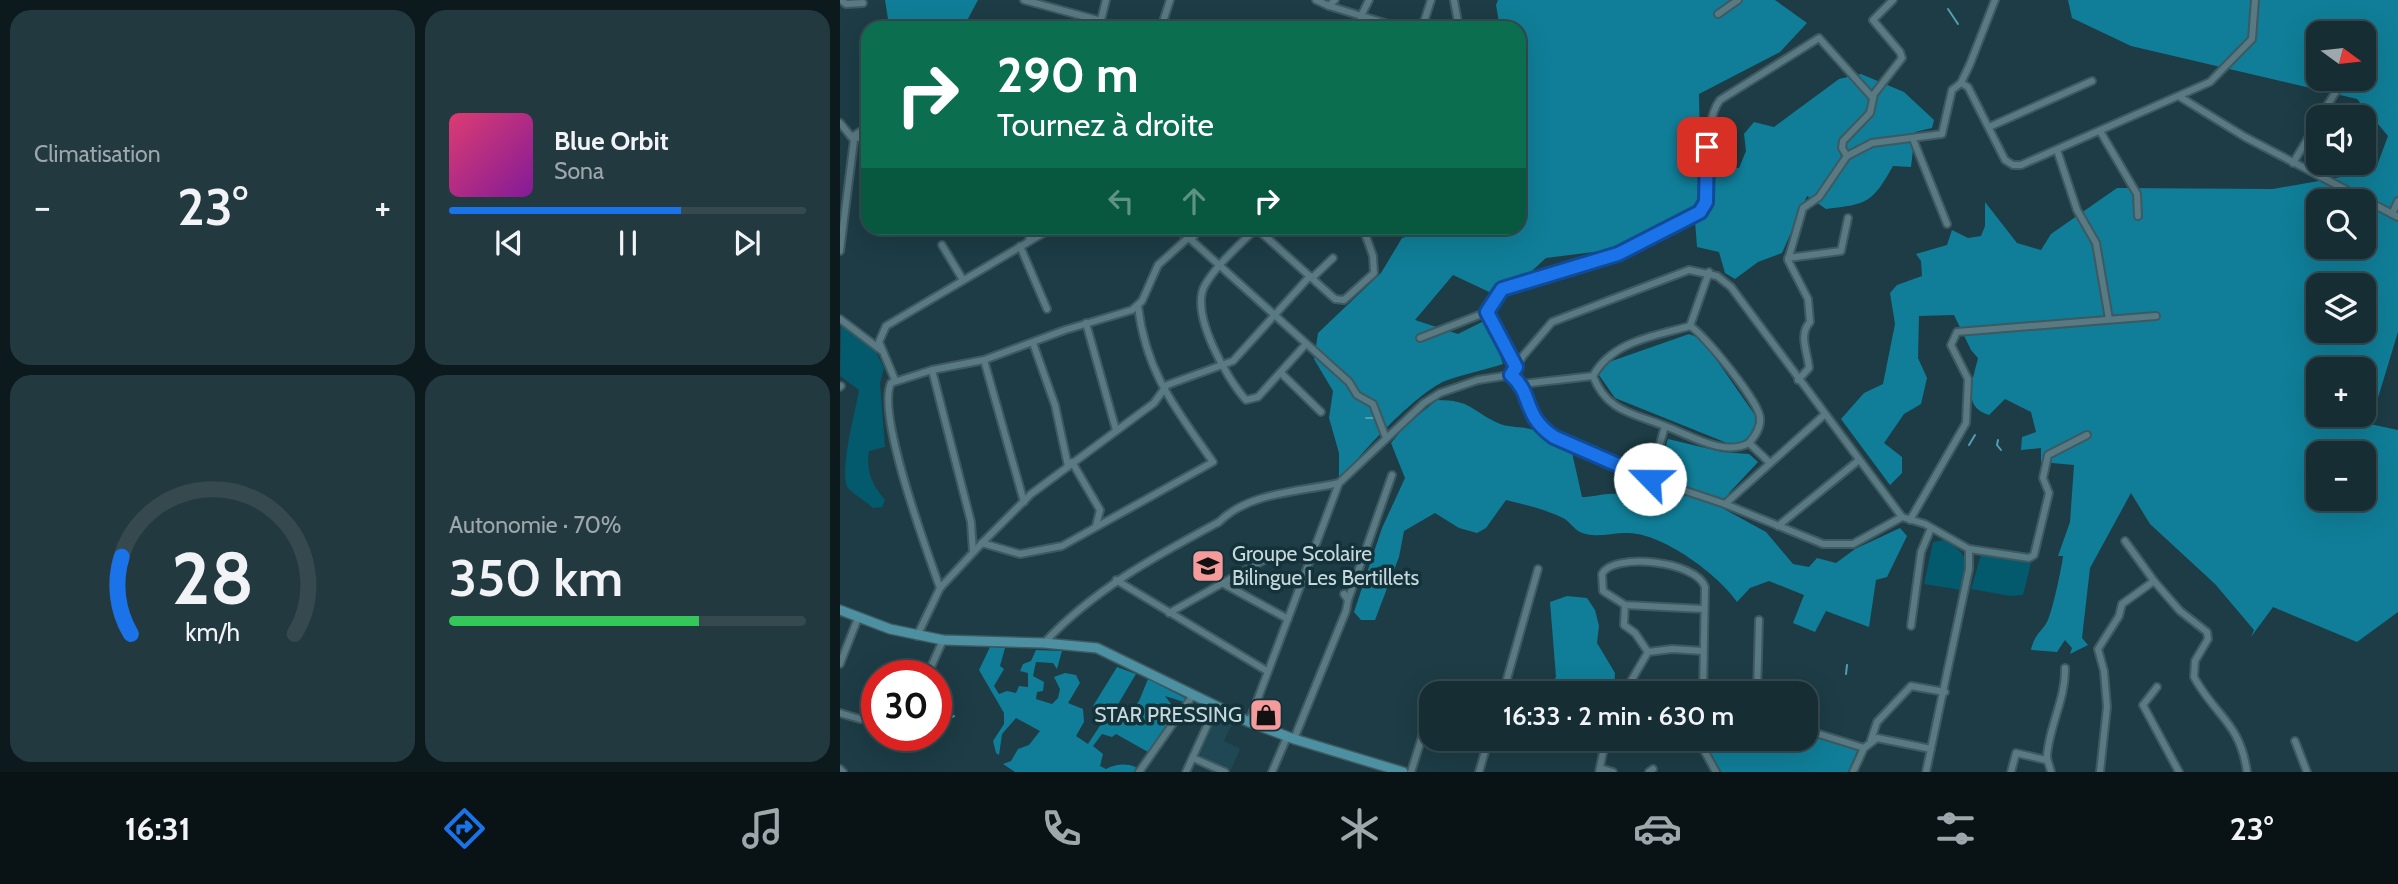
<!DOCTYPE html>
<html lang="fr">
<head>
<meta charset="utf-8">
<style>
	:root { --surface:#162d34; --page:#233940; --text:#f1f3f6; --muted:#9ea8ac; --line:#35494f; --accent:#1a73e8 }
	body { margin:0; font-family:Cabin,sans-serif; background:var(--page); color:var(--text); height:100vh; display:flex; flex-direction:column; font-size:26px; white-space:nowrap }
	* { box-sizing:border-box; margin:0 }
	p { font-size:23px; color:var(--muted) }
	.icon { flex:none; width:38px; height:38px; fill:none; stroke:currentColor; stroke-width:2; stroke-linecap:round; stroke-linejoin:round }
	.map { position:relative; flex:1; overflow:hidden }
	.side { display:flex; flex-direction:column; gap:10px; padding:10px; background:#0c191d; width:840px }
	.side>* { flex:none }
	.banner { position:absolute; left:21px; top:21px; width:665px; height:214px; border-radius:21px; box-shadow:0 7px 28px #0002,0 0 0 2px var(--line); background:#0b6e4f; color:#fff; overflow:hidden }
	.needle { width:46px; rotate:105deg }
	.buttons { position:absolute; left:1466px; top:21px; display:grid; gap:14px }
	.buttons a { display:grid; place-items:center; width:70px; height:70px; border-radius:14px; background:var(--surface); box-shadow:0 7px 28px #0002,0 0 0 2px var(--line); font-size:35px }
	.speed { position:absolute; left:21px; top:660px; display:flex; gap:14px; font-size:35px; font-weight:700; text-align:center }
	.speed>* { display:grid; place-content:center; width:91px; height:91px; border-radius:50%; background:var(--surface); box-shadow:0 7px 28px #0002,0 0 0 2px var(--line); line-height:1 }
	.speed .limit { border:10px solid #d22; background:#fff; color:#111 }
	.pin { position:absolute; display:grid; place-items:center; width:60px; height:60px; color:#fff; margin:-30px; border-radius:14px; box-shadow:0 4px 10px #0006 }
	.me { position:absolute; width:77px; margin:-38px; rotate:293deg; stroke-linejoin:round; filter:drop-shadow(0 0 5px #0008) }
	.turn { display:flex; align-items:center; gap:24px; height:147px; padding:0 21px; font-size:32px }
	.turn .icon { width:91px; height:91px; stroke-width:2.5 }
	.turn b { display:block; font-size:49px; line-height:60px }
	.lanes { display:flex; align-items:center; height:66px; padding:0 21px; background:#0003; justify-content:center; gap:35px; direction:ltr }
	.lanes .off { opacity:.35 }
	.big { font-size:52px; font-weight:600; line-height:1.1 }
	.side .card { flex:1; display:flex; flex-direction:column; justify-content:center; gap:10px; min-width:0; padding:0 24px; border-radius:21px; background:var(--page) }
	.side .dial { align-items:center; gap:0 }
	.dial svg { height:182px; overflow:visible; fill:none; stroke:var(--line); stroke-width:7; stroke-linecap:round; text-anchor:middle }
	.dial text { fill:var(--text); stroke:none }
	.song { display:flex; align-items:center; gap:21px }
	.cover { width:84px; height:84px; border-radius:10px; background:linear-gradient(135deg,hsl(340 70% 55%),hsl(290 70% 35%)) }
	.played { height:7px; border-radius:4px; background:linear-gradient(90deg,var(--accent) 65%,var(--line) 65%) }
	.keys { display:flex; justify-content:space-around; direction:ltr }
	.heat { display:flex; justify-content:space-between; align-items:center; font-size:38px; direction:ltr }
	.charge { height:10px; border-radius:5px; background:linear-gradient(90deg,#34c759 70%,var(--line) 0) }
	.side .tiles { flex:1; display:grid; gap:10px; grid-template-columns:repeat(2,1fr) }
	.trip { position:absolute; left:579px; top:681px; width:399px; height:70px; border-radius:21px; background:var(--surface); box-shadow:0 7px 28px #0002,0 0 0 2px var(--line); font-weight:600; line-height:70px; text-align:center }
	.tabs { display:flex; height:112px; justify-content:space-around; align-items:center; background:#091215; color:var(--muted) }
	.tabs .icon { width:49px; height:49px }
	.tabs .current { color:var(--accent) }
	.tabs b { font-size:32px; color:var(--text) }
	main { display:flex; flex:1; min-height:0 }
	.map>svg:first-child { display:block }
	.built { fill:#1f4854 }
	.green { fill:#035a6d }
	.forest { fill:#107e98; fill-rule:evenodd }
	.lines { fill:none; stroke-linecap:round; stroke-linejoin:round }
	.stream { stroke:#529fb3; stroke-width:2 }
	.street-casing { stroke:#3e5960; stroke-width:10 }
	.secondary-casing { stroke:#3e5960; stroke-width:12 }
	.street { stroke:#597983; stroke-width:6 }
	.secondary { stroke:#4d90a2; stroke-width:9 }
	.route-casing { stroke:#114b97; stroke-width:18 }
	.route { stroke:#1a73e8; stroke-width:12 }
	.labels { text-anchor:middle; stroke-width:7; stroke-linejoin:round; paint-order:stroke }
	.poi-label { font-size:21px; fill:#c7d8dd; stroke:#13323a; text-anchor:start }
</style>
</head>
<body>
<main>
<section class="side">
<div class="tiles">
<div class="card"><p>Climatisation</p>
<div class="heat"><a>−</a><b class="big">23°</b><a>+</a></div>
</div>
<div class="card">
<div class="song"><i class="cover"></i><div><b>Blue Orbit</b><p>Sona</p></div></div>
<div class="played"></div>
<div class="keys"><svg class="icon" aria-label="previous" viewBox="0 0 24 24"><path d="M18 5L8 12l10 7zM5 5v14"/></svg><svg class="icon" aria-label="pause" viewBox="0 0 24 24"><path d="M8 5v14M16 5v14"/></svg><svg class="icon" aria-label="next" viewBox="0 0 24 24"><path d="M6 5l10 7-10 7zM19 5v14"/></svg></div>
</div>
<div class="card dial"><svg viewBox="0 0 100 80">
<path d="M14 69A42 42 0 1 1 86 69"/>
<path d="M14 69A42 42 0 0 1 10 35" stroke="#1a73e8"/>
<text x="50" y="56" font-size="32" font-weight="700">28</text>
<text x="50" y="72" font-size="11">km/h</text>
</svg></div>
<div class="card"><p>Autonomie · 70%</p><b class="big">350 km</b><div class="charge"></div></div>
</div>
</section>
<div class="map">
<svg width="1558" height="772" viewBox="0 0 1558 772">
	<rect width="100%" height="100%" fill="#1d3c45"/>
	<polygon class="built" points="380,716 393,722 384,741 400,749 391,770 361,758 360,753 376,717"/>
	<g class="green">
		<path d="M1,325L35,350L44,368L40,383L45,447L29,451C26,472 32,484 45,500L42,507L33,508C25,500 14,495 7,487C0,467 15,413 19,390L0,376Z"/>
		<path d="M1104,540C1132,556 1126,561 1121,590L1084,584L1093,542Z"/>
		<polygon points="1141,555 1191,563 1183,595 1170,596 1131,589"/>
	</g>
	<g class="forest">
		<polygon points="45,0 138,0 123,28 87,28 48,19"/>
		<path d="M658,0H935L967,23L940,52L859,94L861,198L851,222L809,245L706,258L662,298L613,275L575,320L618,334L648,319L663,364C644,370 624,374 605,381C575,394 518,455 499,483V453L489,418L493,391L474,359L478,333L541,273L562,238L601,228H679V28H660L656,5Z"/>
		<path d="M1228,0H1558V332L1530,424L1558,430V612L1517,642L1433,607L1411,637L1414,630L1375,584L1310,524L1291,493L1250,568L1242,638L1248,645L1230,654L1232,648L1225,640L1217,652L1191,650C1195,633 1200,634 1207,622C1212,613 1222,567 1223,556H1218L1230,522L1234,465L1201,462V448L1181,450L1182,437L1196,432L1191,412L1165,399L1149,415C1121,407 1133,380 1138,358L1131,350L1114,315L1079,316L1078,358L1087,378L1081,404L1064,414L1044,443L1062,457V473L1050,485L1001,419L1024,393L1043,384L1055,324L1050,293L1057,285L1082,276L1081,261L1076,254L1107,245L1112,230L1128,238L1141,236L1145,226V202L1177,243L1201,250L1211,234L1277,188L1433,189L1535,171L1548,136L1517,99L1291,46L1232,18ZM1479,33H1524V79H1479ZM1479,201H1524V247H1479ZM1479,285H1524V331H1479ZM1479,369H1524V415H1479ZM1479,453H1524V499H1479Z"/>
		<path d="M1021,74L1064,92L1094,120L1092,128L1075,132L1071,167L1053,166C1032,203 1028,204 986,209L967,196L942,253L918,262L895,279L885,273L879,252L857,247L855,221L863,201V164L899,168L906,151L904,134L914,122L934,127L999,79Z"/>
		<path d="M849,334L862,339L917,418C913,434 908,441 892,445L775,398L759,375L769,362Z"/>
		<path d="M597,400C632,400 631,411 658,423C669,428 679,426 690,429C703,431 718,442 731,448L742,497C755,497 770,491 782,495C798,500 802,506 820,507L824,497L816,475L828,439L882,452L909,454L918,462L889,493L884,509L926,532L953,564L969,567L977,558L996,563L1015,549L1060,528L1067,536L1047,577L1036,580L1029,627L986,611L975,632L953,623L964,595L929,581L910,588L897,602C878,574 823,534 789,533C773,532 755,539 740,532C734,529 729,521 723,518C705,509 685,505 666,500L646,528L637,533L619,528L595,513L564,531L559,557L535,620H521L514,612L542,528L565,478L551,443L566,425Z"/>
		<polygon points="727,596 747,598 755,610 759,626 757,643 775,673 774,693 706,693 716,677 710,602"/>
		<path d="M150,647L165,648L160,666L164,669L154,686L159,694L167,691L176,693L179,686L188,687V673L180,671L183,664L191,661L196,650L222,651L217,669L213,663L196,662L193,676L204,682L203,691L197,692L196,699L212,704L218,698L220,689L214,677L225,673L236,675L240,683L228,703L243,709L244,722L236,736L248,744L263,721L254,714L253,706L277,667L296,674L274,711V717L281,724L299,701L308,679L347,699L344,702L325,696L331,704L324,707L334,715L308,752L276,734L272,737L262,734L253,746L263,754L260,766L266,769C275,764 286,763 296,767L294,772H175L163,764L171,761L178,749L189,745L200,731L176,718L162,734L159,755L156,753L153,741L164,724V713L139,670Z"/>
		<polygon points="966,735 1018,749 1008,772 881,772 868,750 871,739 966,738"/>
	</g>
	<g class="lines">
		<g class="stream">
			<polyline points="1108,9 1118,24"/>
			<polyline points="526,418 535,418"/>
			<polyline points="1158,440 1157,445 1161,450"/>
			<polyline points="1129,445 1135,435"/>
			<polyline points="1006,674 1007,665"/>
			<polyline points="106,716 109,719 114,716"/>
		</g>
		<defs>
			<g id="street">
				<polyline points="1,0 6,4 23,3"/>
				<polyline points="184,0 261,21"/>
				<polyline points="476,0 489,6"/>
				<polyline points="495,0 489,6 561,28"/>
				<polyline points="614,0 619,28"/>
				<polyline points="878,14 898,0"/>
				<polyline points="259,28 266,0"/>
				<polyline points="321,28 330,0"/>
				<polyline points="521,28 521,16 529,0"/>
				<polyline points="582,28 591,0"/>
				<polyline points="1121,83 1128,87 1165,160 1173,165 1181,165 1370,82 1412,39 1415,0"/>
				<polyline points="1340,97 1405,137 1558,217"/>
				<polyline points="1480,117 1497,90"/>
				<polyline points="0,123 14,140 0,251"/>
				<polyline points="1149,127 1252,81"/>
				<polyline points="1260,131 1297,194 1298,216"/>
				<polyline points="13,136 28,127"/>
				<polyline points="13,136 28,141"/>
				<polyline points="1073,139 1107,224"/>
				<polyline points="1217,150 1237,210 1256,243 1269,319"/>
				<polyline points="1007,156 1002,148 1003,141 1030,113 1034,94 1062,58 1060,52 1033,20 1053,0"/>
				<polyline points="1453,163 1479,120"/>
				<polyline points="1552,214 1558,201"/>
				<polyline points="322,228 354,236"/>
				<polyline points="349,238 509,382 517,395 533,404 546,438"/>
				<polyline points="189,241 191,228"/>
				<polyline points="102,245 123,280"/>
				<polyline points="180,246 207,309"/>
				<polyline points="948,258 1001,251 1008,218"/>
				<polyline points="472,278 493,258"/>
				<polyline points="0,319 41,350"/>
				<polyline points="246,323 276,430"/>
				<polyline points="850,326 869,272"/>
				<polyline points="580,338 647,312"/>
				<polyline points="193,343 215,405 228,466"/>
				<path d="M466,344L418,397L406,400C387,379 349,313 365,285C377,264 399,246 416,228L495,299L504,300L534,273L533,256L523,228"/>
				<polyline points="144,360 184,502"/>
				<path d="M676,367L647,315L648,308L662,289L778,254L860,212C877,193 859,127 880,100L979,38L1033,98"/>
				<polyline points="92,370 131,522 133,552"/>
				<polyline points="441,373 481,412"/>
				<polyline points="671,375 683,356 712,322 849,270 877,276 891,287 1062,517 1085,524 1129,549 1189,558 1194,555 1209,493 1203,478 1208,455 1247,435"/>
				<polyline points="55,380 39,342 46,326 212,228"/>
				<path d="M958,380L969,368C968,353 958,335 970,322L968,299L948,260L963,208L979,197L1007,156L1032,143L1102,134L1112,90L1121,83L1130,64L1155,0"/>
				<polyline points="681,384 753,376"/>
				<polyline points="0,387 1,386"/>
				<polyline points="909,443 930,463"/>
				<polyline points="232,462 260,510 256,526"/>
				<path d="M810,479L825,426C793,413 767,412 753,376C772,341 815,336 850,326C864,334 920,403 920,418C921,428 915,436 909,443C884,457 850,435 825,426"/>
				<polyline points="885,504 984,415"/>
				<polyline points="1070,520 1126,423 1128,379 1111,345 1117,332 1316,316"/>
				<polyline points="938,526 1019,460"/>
				<polyline points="1285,541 1314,581"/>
				<path d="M142,543L180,554L222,546L373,462C336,409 306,373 298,306"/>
				<polyline points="276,580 427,671"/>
				<polyline points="382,583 448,619"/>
				<path d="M100,588C87,551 36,414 51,383L92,370L144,360L225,330L292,310L302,301L318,265L359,228"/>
				<polyline points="508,600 552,475"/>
				<polyline points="785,605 784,625 795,633 808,652"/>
				<polyline points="329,613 431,556"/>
				<polyline points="1071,626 1081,552 1091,528"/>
				<polyline points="77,636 100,588 142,543 191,494 314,403 327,385 393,361 470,276"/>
				<path d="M204,643C254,589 316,556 379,522C409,492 459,492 499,483"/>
				<polyline points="0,664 18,618"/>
				<polyline points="87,676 103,640"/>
				<polyline points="1317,687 1303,705 1339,772"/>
				<polyline points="786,688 798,693"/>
				<polyline points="663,693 698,569"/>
				<polyline points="784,693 808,652 832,649 863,651"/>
				<path d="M863,693L865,587C857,561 773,552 762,574L763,591L785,605L864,609"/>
				<polyline points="917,693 919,620"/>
				<polyline points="0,713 20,719 37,713"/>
				<polyline points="409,722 499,483 584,403 600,393 638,380 671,375 681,384 691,416 714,437 810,479 885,504 983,544 1013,544 1062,517"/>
				<polyline points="966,730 1024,748"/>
				<polyline points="867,738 865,752 876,772"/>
				<polyline points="454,739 506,611 508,600 504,594"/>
				<polyline points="1031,740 1037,722 1071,686 1105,692"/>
				<polyline points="1455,741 1467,772"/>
				<polyline points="353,758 385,772"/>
				<polyline points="760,768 773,772"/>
				<polyline points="0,769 3,772"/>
				<polyline points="299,772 353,695"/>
				<polyline points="346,772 376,706"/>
				<polyline points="432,772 447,737"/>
				<polyline points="571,772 582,737 583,710 586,706 592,708"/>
				<polyline points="639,772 649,738"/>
				<polyline points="759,772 766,738"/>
				<polyline points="809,772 813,769"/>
				<polyline points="1013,772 1024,748 1037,738 1091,749"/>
				<polyline points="1086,772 1129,569 1129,549"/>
				<polyline points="1171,772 1176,753 1206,760"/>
				<path d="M1211,772C1210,766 1207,762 1207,756C1209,726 1226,698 1225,668"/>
				<path d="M1260,772L1267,707L1264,671L1258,649L1279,616L1282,604L1314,581L1340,611L1367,632L1368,639L1355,661L1354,677C1375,716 1400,722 1407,772"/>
			</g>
			<polyline id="secondary" points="0,610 50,629 103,640 204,643 257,648 409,722 454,739 563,772"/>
		</defs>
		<use href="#street" class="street-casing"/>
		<use href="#secondary" class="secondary-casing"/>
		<use href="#street" class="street"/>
		<use href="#secondary" class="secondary"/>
	</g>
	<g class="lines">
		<defs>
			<path id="route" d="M810,479L714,437C681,414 694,395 671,375L676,367L647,312L662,289L778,254L860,212L866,202L867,147"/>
		</defs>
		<use href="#route" class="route-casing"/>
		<use href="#route" class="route"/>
	</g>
	<defs>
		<symbol id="school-square" viewBox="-11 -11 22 22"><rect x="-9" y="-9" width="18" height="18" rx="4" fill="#f59b9c" stroke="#13323a"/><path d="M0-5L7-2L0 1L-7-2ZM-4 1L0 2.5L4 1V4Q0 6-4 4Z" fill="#111"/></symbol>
		<symbol id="shop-square" viewBox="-11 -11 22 22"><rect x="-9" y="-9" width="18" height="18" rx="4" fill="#f59b9c" stroke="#13323a"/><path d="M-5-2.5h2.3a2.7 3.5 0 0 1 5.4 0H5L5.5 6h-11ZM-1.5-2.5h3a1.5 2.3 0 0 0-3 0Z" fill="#111"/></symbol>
	</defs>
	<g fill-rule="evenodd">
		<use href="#school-square" x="349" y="547" width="38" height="38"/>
		<use href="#shop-square" x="407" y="696" width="38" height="38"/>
	</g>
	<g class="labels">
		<g class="poi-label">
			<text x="392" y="561">Groupe Scolaire<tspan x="392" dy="24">Bilingue Les Bertillets</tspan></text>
			<text x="402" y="722" text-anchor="end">STAR PRESSING</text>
		</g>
	</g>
</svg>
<div class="buttons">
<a><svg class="needle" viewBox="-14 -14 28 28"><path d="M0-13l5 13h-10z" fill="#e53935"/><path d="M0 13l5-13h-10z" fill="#9ea8ac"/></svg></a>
<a><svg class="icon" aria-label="sound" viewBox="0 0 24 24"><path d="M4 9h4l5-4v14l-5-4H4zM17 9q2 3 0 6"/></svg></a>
<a><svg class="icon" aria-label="search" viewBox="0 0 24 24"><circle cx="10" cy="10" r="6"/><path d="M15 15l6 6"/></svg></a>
<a><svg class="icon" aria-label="layers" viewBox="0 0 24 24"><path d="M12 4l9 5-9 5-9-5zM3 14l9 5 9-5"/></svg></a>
<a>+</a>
<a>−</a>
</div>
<div class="speed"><div class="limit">30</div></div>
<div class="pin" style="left:867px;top:147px;background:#d93025"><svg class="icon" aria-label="arrive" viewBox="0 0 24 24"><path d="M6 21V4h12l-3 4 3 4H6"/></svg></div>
<svg class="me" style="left:810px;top:479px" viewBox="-20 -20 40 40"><circle r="19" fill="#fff"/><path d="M0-13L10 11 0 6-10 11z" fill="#1a73e8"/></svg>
<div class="trip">16:33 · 2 min · 630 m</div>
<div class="banner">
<div class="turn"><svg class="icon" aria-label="right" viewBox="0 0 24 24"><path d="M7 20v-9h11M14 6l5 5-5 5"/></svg><div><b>290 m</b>Tournez à droite</div></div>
<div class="lanes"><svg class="icon off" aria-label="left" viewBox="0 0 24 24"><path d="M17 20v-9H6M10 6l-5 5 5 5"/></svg><svg class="icon off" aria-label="ahead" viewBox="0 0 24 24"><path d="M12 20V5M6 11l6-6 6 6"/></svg><svg class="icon" aria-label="right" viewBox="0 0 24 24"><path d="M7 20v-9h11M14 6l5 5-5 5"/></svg></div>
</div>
</div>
</main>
<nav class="tabs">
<b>16:31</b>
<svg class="icon current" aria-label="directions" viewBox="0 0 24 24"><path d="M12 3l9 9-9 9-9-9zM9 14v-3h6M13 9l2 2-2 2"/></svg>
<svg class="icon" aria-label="music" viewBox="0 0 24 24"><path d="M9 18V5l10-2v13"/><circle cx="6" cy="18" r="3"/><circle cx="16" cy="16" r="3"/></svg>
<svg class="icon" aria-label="phone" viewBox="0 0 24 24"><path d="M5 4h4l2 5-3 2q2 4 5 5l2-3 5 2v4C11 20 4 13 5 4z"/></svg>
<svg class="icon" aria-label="climate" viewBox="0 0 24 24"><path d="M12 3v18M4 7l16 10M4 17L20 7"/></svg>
<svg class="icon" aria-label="car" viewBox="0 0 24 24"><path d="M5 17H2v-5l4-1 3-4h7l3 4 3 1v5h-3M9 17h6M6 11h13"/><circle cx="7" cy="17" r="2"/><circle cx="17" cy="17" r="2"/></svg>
<svg class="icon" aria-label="filters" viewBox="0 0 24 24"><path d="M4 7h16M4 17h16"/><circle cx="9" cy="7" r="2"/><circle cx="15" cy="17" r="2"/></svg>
<b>23°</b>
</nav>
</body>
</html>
